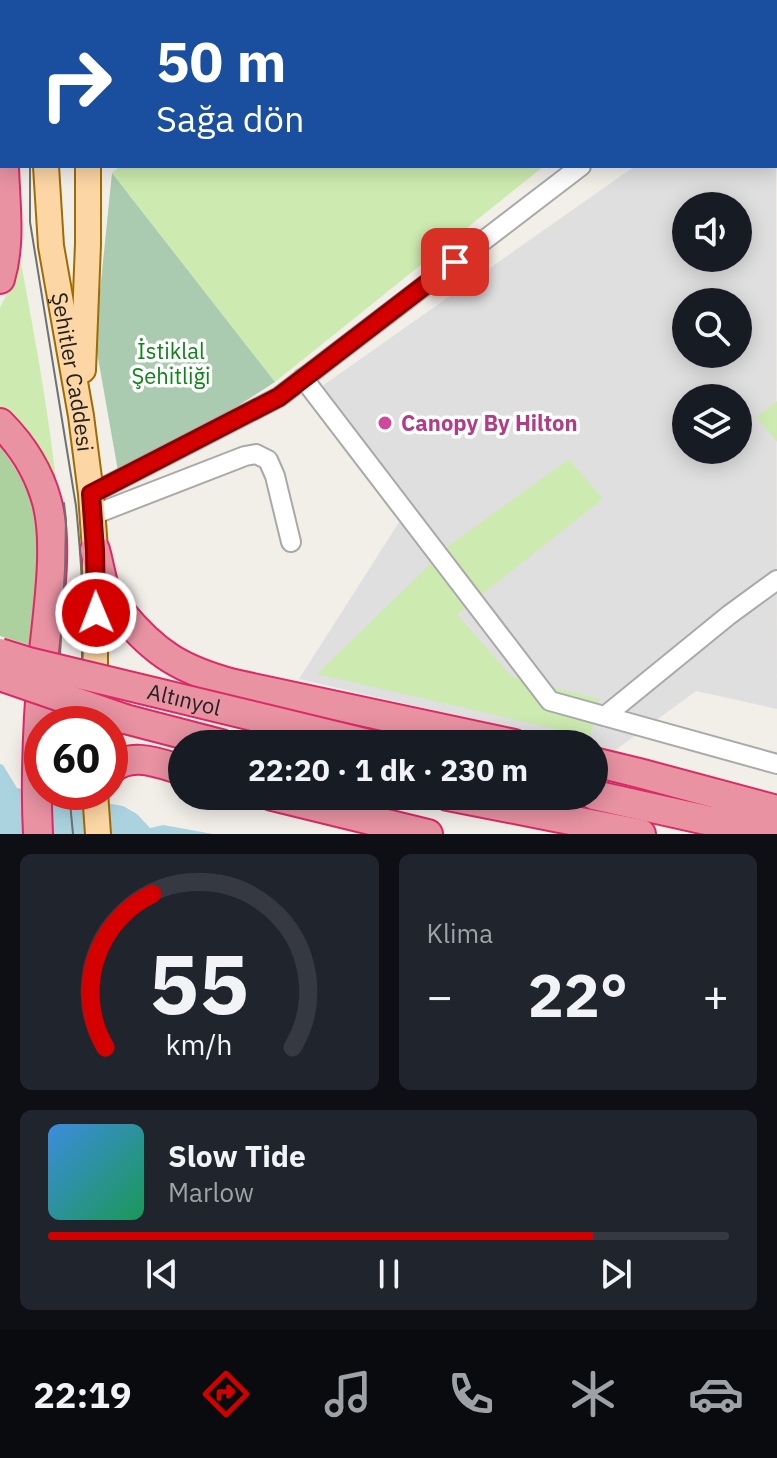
<!DOCTYPE html>
<html lang="tr">
<head>
<meta charset="utf-8">
<style>
	:root { --surface:#171b24; --page:#20242c; --text:#f1f3f6; --muted:#9ea1a6; --line:#363941; --accent:#d40000 }
	body { margin:0; font-family:"IBM Plex Sans",sans-serif; background:var(--page); color:var(--text); height:100vh; display:flex; flex-direction:column; font-size:30px; white-space:nowrap }
	* { box-sizing:border-box; margin:0 }
	p { font-size:26px; color:var(--muted) }
	.icon { flex:none; width:44px; height:44px; fill:none; stroke:currentColor; stroke-width:2; stroke-linecap:round; stroke-linejoin:round }
	.map { position:relative; height:834px; overflow:hidden }
	.side { display:flex; flex-direction:column; gap:20px; padding:20px; background:#0d0f14; flex:1 }
	.side>* { flex:none }
	.hud { position:absolute; left:0px; top:0px; width:778px; height:168px; box-shadow:0 4px 20px #0003; background:#1a4fa0; color:#fff; overflow:hidden }
	.controls { position:absolute; left:672px; top:192px; display:grid; gap:16px }
	.controls a { display:grid; place-items:center; width:80px; height:80px; border-radius:50%; background:var(--surface); box-shadow:0 4px 20px #0003; font-size:40px }
	.speed { position:absolute; left:24px; top:706px; display:flex; gap:16px; font-size:40px; font-weight:700; text-align:center }
	.speed>* { display:grid; place-content:center; width:104px; height:104px; border-radius:50%; background:var(--surface); box-shadow:0 4px 20px #0003; line-height:1 }
	.speed .limit { border:12px solid #d22; background:#fff; color:#111 }
	.pin { position:absolute; display:grid; place-items:center; width:68px; height:68px; color:#fff; margin:-34px; border-radius:16px; box-shadow:0 4px 12px #0006 }
	.me { position:absolute; width:88px; margin:-44px; rotate:359deg; stroke-linejoin:round; filter:drop-shadow(0 0 6px #0008) }
	.turn { display:flex; align-items:center; gap:28px; height:168px; padding:0 24px; font-size:36px }
	.turn .icon { width:104px; height:104px; stroke-width:2.5 }
	.turn b { display:block; font-size:56px; line-height:68px }
	.big { font-size:60px; font-weight:700; line-height:1.1 }
	.side .card { flex:1; display:flex; flex-direction:column; justify-content:center; gap:12px; min-width:0; padding:0 28px; border-radius:12px; background:var(--page) }
	.side .dial { align-items:center; gap:0 }
	.dial svg { height:208px; overflow:visible; fill:none; stroke:var(--line); stroke-width:7; stroke-linecap:round; text-anchor:middle }
	.dial text { fill:var(--text); stroke:none }
	.song { display:flex; align-items:center; gap:24px }
	.cover { width:96px; height:96px; border-radius:12px; background:linear-gradient(135deg,hsl(210 70% 55%),hsl(150 70% 35%)) }
	.played { height:8px; border-radius:4px; background:linear-gradient(90deg,var(--accent) 80%,var(--line) 80%) }
	.keys { display:flex; justify-content:space-around; direction:ltr }
	.heat { display:flex; justify-content:space-between; align-items:center; font-size:44px; direction:ltr }
	.side .tiles { flex:1; display:grid; gap:20px; grid-template-columns:1fr 1fr }
	.card:last-child { grid-column:span 2 }
	.trip { position:absolute; left:168px; top:730px; width:440px; height:80px; border-radius:40px; background:var(--surface); box-shadow:0 4px 20px #0003; font-weight:700; line-height:80px; text-align:center }
	.menu { display:flex; height:128px; justify-content:space-around; align-items:center; background:#090b0e; color:var(--muted) }
	.menu .icon { width:56px; height:56px }
	.menu .current { color:var(--accent) }
	.menu b { font-size:36px; color:var(--text) }
	.map>svg:first-child { display:block }
	.residential { fill:#e0dfdf; fill-rule:evenodd }
	.grass { fill:#cdebb0 }
	.forest { fill:#add19e }
	.cemetery { fill:#aacbaf }
	.water { fill:#aad3df }
	.lines { fill:none; stroke-linecap:round; stroke-linejoin:round }
	.minor-casing { stroke:#a9a9a9; stroke-width:22 }
	.major-casing { stroke:#a06b00; stroke-width:28 }
	.highway-casing { stroke:#dc2a67; stroke-width:32 }
	.minor { stroke:#fff; stroke-width:18 }
	.major { stroke:#fcd6a4; stroke-width:24 }
	.highway { stroke:#e892a2; stroke-width:28 }
	.tram { stroke:#707070; stroke-width:2 }
	.rail-casing { stroke:#707070; stroke-width:8 }
	.rail { stroke:#fff; stroke-width:5; stroke-dasharray:15; stroke-linecap:butt }
	.highway-bridge-casing { stroke:#dc2a67; stroke-width:32; stroke-linecap:butt }
	.highway-bridge { stroke:#e892a2; stroke-width:28 }
	.route-casing { stroke:#8a0000; stroke-width:20 }
	.route { stroke:#d40000; stroke-width:14 }
	.hotel-dot { fill:#d1479c; stroke:#fff; stroke-width:3 }
	.labels { text-anchor:middle; stroke-width:7; stroke-linejoin:round; paint-order:stroke }
	.park-label { font-size:22px; fill:#0c8416; stroke:#fff }
	.street-label { font-size:22px; fill:#222; stroke:#fff }
	.hotel-label { font-size:22px; font-weight:bold; fill:#b23c85; stroke:#fff; text-anchor:start }
</style>
</head>
<body>
<div class="map">
<svg width="777" height="834" viewBox="0 0 777 834">
	<rect width="100%" height="100%" fill="#f2efe9"/>
	<path class="residential" d="M776,160L777,709L696,691L613,752L594,748V744H578L299,679L403,516L315,391L635,166H776ZM686,206H738V258H686ZM686,302H738V354H686ZM686,398H738V450H686Z"/>
	<g class="grass">
		<polygon points="120,166 544,166 275,382 112,173"/>
		<path d="M18,258H20C35,338 50,418 58,500L0,410V307L7,294Z"/>
		<polygon points="777,401 777,442 756,417"/>
		<polygon points="569,459 603,499 457,614 512,677 600,699 590,737 317,674 451,544"/>
	</g>
	<path class="forest" d="M0,446C16,468 31,492 37,519C44,554 35,610 32,646L0,636Z"/>
	<polygon class="cemetery" points="112,173 275,382 197,432 118,471 95,341"/>
	<polygon class="water" points="0,764 3,765 17,788 123,806 137,814 150,828 163,825 213,834 0,834"/>
	<g class="lines">
		<defs>
			<g id="minor">
				<polyline points="776,114 777,114"/>
				<polyline points="303,378 550,701 777,764"/>
				<polyline points="91,494 279,397 581,166"/>
				<polyline points="93,515 245,456 256,454 268,460 275,476 291,542"/>
				<polyline points="605,716 729,615 777,580"/>
			</g>
			<g id="major">
				<polyline points="86,0 86,2"/>
				<polyline points="7,2 7,0"/>
				<polyline points="48,2 48,0"/>
				<polyline points="0,135 2,124"/>
				<path id="s1" d="M46,166L51,246L81,416L91,494L95,550V724"/>
				<polyline points="83,370 88,244 88,166"/>
				<polyline points="95,792 98,834"/>
			</g>
			<g id="highway">
				<path d="M0,279C11,242 5,204 4,166"/>
				<path d="M0,423C22,445 39,472 47,502C59,546 47,616 43,662C38,719 35,776 38,834"/>
				<path d="M95,550C99,564 101,580 106,592C109,599 116,606 121,612C155,654 182,670 234,684L514,744"/>
				<polyline points="125,719 221,744"/>
				<polyline points="594,762 639,773 777,810"/>
				<path d="M110,770C131,751 158,763 182,770"/>
				<polyline points="594,795 706,820 777,831"/>
				<polyline points="272,796 428,834"/>
				<polyline points="448,796 641,834"/>
			</g>
		</defs>
		<use href="#minor" class="minor-casing"/>
		<use href="#major" class="major-casing"/>
		<use href="#highway" class="highway-casing"/>
		<use href="#minor" class="minor"/>
		<use href="#major" class="major"/>
		<use href="#highway" class="highway"/>
		<g class="tram">
			<polyline points="19,2 19,0"/>
			<polyline points="35,2 35,0"/>
			<path d="M30,166V222L76,506C83,577 88,653 76,724"/>
			<polyline points="56,724 65,569 66,520 64,503"/>
			<polyline points="69,792 73,834"/>
		</g>
		<defs>
			<g id="rail">
				<polyline points="675,0 681,2"/>
				<polyline points="708,0 714,2"/>
				<polyline points="728,0 732,2"/>
				<polyline points="748,0 752,2"/>
				<polyline points="776,24 777,24"/>
				<polyline points="776,50 777,50"/>
			</g>
		</defs>
		<use href="#rail" class="rail-casing"/>
		<use href="#rail" class="rail"/>
		<defs>
			<g id="highway-bridge">
				<path id="s2" d="M0,653L29,662L369,744"/>
				<polyline points="0,676 125,719"/>
			</g>
		</defs>
		<use href="#highway-bridge" class="highway-bridge-casing"/>
		<use href="#highway-bridge" class="highway-bridge"/>
	</g>
	<g class="lines">
		<defs>
			<polyline id="route" points="96,613 95,550 91,494 279,397 455,262"/>
		</defs>
		<use href="#route" class="route-casing"/>
		<use href="#route" class="route"/>
	</g>
	<circle class="hotel-dot" cx="385" cy="423" r="8"/>
	<g class="labels">
		<g class="park-label">
			<text x="171" y="359">İstiklal<tspan x="171" dy="25">Şehitliği</tspan></text>
		</g>
		<g class="street-label">
			<text dy="8" stroke="none"><textPath href="#s1" startOffset="208">Şehitler Caddesi</textPath></text>
			<text dy="8" stroke="none"><textPath href="#s2" startOffset="190">Altınyol</textPath></text>
		</g>
		<g class="hotel-label">
			<text x="401" y="431">Canopy By Hilton</text>
		</g>
	</g>
</svg>
<div class="controls">
<a><svg class="icon" aria-label="sound" viewBox="0 0 24 24"><path d="M4 9h4l5-4v14l-5-4H4zM17 9q2 3 0 6"/></svg></a>
<a><svg class="icon" aria-label="search" viewBox="0 0 24 24"><circle cx="10" cy="10" r="6"/><path d="M15 15l6 6"/></svg></a>
<a><svg class="icon" aria-label="layers" viewBox="0 0 24 24"><path d="M12 4l9 5-9 5-9-5zM3 14l9 5 9-5"/></svg></a>
</div>
<div class="speed"><div class="limit">60</div></div>
<div class="pin" style="left:455px;top:262px;background:#d93025"><svg class="icon" aria-label="arrive" viewBox="0 0 24 24"><path d="M6 21V4h12l-3 4 3 4H6"/></svg></div>
<svg class="me" style="left:96px;top:613px" viewBox="-20 -20 40 40"><circle r="17" fill="#d40000" stroke="#fff" stroke-width="3"/><path d="M0-11L8 9 0 5-8 9z" fill="#fff"/></svg>
<div class="trip">22:20 · 1 dk · 230 m</div>
<div class="hud">
<div class="turn"><svg class="icon" aria-label="right" viewBox="0 0 24 24"><path d="M7 20v-9h11M14 6l5 5-5 5"/></svg><div><b>50 m</b>Sağa dön</div></div>
</div>
</div>
<section class="side">
<div class="tiles">
<div class="card dial"><svg viewBox="0 0 100 80">
<path d="M14 69A42 42 0 1 1 86 69"/>
<path d="M14 69A42 42 0 0 1 32 10" stroke="#d40000"/>
<text x="50" y="56" font-size="32" font-weight="700">55</text>
<text x="50" y="72" font-size="11">km/h</text>
</svg></div>
<div class="card"><p>Klima</p>
<div class="heat"><a>−</a><b class="big">22°</b><a>+</a></div>
</div>
<div class="card">
<div class="song"><i class="cover"></i><div><b>Slow Tide</b><p>Marlow</p></div></div>
<div class="played"></div>
<div class="keys"><svg class="icon" aria-label="previous" viewBox="0 0 24 24"><path d="M18 5L8 12l10 7zM5 5v14"/></svg><svg class="icon" aria-label="pause" viewBox="0 0 24 24"><path d="M8 5v14M16 5v14"/></svg><svg class="icon" aria-label="next" viewBox="0 0 24 24"><path d="M6 5l10 7-10 7zM19 5v14"/></svg></div>
</div>
</div>
</section>
<nav class="menu">
<b>22:19</b>
<svg class="icon current" aria-label="directions" viewBox="0 0 24 24"><path d="M12 3l9 9-9 9-9-9zM9 14v-3h6M13 9l2 2-2 2"/></svg>
<svg class="icon" aria-label="music" viewBox="0 0 24 24"><path d="M9 18V5l10-2v13"/><circle cx="6" cy="18" r="3"/><circle cx="16" cy="16" r="3"/></svg>
<svg class="icon" aria-label="phone" viewBox="0 0 24 24"><path d="M5 4h4l2 5-3 2q2 4 5 5l2-3 5 2v4C11 20 4 13 5 4z"/></svg>
<svg class="icon" aria-label="climate" viewBox="0 0 24 24"><path d="M12 3v18M4 7l16 10M4 17L20 7"/></svg>
<svg class="icon" aria-label="car" viewBox="0 0 24 24"><path d="M5 17H2v-5l4-1 3-4h7l3 4 3 1v5h-3M9 17h6M6 11h13"/><circle cx="7" cy="17" r="2"/><circle cx="17" cy="17" r="2"/></svg>
</nav>
</body>
</html>
